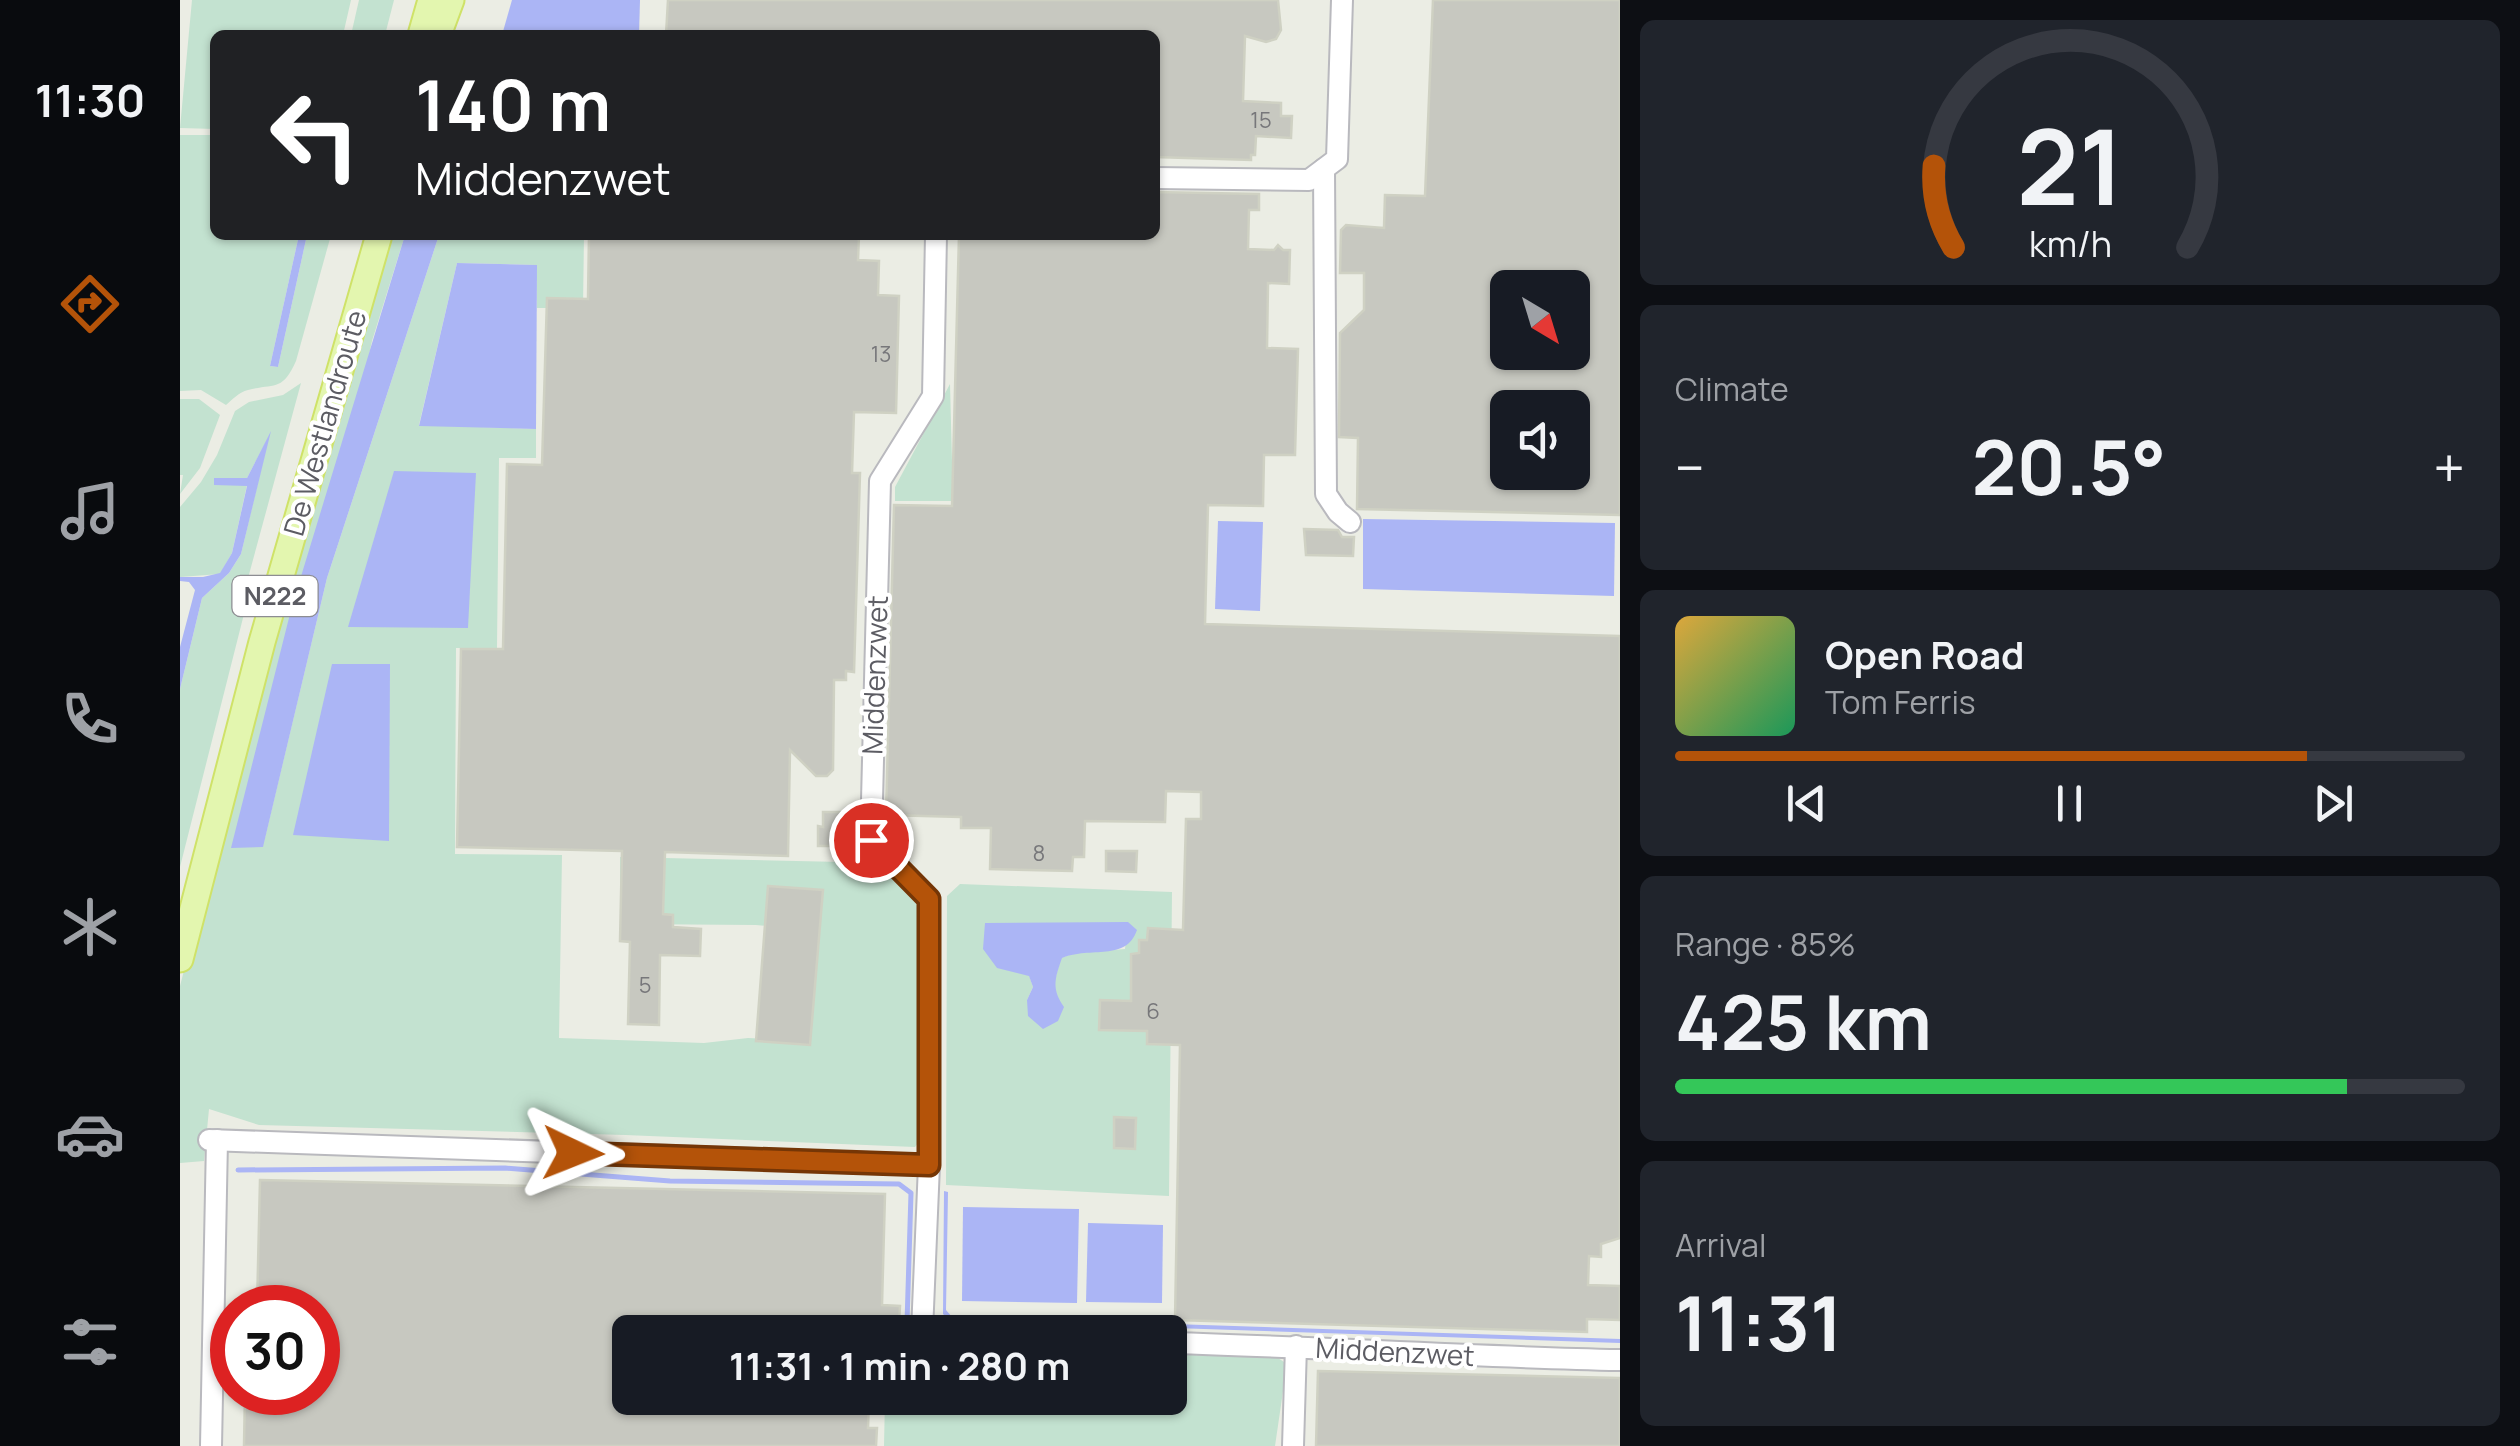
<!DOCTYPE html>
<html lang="en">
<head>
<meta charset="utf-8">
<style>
	:root { --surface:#171b24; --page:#20242c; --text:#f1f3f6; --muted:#9ea1a6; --line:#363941; --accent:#b45309 }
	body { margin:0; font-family:Manrope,sans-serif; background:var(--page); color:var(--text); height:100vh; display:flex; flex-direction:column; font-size:38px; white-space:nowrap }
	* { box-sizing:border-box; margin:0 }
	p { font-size:32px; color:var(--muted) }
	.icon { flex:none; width:55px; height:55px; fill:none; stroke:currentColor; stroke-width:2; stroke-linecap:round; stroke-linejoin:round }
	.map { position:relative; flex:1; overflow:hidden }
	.side { display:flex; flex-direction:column; gap:20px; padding:20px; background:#0d0f14; width:900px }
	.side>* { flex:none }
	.guide { position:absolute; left:30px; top:30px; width:950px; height:210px; border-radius:15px; box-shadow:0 2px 8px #0004; background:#202124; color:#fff; overflow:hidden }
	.needle { width:65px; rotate:142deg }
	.controls { position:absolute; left:1310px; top:270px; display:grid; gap:20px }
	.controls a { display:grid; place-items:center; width:100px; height:100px; border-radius:15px; background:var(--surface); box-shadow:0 2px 8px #0004; font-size:50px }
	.speed { position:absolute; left:30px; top:1285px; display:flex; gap:20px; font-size:50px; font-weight:700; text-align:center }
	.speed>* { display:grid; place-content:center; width:130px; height:130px; border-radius:50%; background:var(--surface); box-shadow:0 2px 8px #0004; line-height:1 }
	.speed .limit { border:15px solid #d22; background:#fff; color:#111 }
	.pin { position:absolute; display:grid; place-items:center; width:85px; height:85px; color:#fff; margin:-42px; border:5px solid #fff; border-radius:50%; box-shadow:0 2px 10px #0007 }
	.me { position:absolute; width:110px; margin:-55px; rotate:92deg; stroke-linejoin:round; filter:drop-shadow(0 0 8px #0008) }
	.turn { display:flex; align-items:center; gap:35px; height:210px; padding:0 40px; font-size:45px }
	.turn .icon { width:130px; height:130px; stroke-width:2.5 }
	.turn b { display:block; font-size:70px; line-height:85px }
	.big { font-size:75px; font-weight:700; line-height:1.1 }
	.side .tile { flex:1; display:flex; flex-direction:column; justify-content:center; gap:15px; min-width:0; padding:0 35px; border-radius:15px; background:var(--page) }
	.side .dial { align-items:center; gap:0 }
	.dial svg { height:260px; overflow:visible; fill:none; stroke:var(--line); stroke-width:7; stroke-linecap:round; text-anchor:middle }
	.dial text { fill:var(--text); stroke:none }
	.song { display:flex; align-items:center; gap:30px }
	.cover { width:120px; height:120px; border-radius:15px; background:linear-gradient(135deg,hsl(40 70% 55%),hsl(150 70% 35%)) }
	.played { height:10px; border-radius:5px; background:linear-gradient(90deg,var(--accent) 80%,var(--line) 80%) }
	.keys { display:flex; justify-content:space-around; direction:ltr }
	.heat { display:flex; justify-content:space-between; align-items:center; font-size:55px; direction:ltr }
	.charge { height:15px; border-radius:8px; background:linear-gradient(90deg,#34c759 85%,var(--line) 0) }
	.trip { position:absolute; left:432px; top:1315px; width:575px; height:100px; border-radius:15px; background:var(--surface); box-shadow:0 2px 8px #0004; font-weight:700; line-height:100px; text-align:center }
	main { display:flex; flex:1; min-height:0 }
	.tabs { display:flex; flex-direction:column; width:180px; justify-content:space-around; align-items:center; background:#090b0e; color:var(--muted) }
	.tabs .icon { width:70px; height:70px }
	.tabs .on { color:var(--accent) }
	.tabs b { font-size:45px; color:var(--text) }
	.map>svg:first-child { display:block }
	.green { fill:#c3e2d0; fill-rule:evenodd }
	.water { fill:#abb5f5 }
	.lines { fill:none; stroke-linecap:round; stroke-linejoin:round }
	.stream { stroke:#abb5f5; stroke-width:5 }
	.building { fill:#c7c8c0; stroke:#cfd1c3; stroke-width:2.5; fill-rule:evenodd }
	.minor-casing { stroke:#b9b9be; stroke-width:24 }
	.major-casing { stroke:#cfe268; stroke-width:29 }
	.minor { stroke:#fff; stroke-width:20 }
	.major { stroke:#e3f6af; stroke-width:25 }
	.route-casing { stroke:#753606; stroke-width:25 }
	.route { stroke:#b45309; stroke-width:18 }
	.labels { text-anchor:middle; stroke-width:8; stroke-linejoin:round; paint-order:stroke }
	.number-label { font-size:22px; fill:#77777a }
	.shield { fill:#fff; stroke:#8d8d92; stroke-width:2.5 }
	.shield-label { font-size:25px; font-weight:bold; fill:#5c5c63 }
	.street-label { font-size:28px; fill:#5c5c63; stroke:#fff }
</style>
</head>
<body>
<main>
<nav class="tabs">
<b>11:30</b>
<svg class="icon on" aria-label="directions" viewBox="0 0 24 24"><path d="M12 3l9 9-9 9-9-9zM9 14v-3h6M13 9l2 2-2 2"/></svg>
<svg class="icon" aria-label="music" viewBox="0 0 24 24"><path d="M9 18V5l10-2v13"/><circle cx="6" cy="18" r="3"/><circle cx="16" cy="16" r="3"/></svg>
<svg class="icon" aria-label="phone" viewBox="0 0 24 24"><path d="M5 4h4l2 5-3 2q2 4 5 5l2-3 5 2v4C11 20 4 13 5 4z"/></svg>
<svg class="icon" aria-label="climate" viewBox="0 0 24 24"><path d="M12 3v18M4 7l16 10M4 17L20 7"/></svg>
<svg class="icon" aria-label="car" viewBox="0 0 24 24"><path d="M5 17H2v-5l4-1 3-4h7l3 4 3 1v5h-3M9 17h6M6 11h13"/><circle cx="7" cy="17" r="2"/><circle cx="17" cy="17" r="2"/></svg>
<svg class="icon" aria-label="filters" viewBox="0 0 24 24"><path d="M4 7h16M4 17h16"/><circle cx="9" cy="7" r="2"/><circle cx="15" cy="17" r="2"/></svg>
</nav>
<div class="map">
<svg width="1440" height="1446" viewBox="0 0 1440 1446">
	<rect width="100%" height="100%" fill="#ebede4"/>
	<g class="green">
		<polygon points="12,0 171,0 163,35 35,35 35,129 0,128"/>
		<polygon points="179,0 214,0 205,35 171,35"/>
		<path d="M0,135H35V235H119L90,366L98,367L127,235H151L116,361C102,392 95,383 68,390C59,392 52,400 46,405L21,390L0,391Z"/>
		<polygon points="202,235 225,235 192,341 83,846 147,578 259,235 404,235 403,308 357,308 356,265 277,263 239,425 356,429 356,458 319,458 317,648 276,648 275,854 382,855 379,1038 524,1043 568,1038 627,1041 635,930 576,925 440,924 440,857 708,863 744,900 743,1137 735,1147 445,1135 79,1125 29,1109 24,1161 0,1163 0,986 88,643"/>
		<polygon points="121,383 61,604 65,610 0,867 0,689 22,598 49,573 61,554 89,436 67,478 34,485 67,485 52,553 40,574 0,577 0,507 21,482 37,455 55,411 69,402 103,395"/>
		<polygon points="770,384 773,501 715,501 715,487"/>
		<polygon points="0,399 19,399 40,415 20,468 0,494 3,475 0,475"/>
		<path d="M780,884L992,892L989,1196L766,1185L767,896ZM948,922L945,949L895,953L881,958L874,983L876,997L847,1000L853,987L849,975Z"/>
		<polygon points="990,1353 1092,1354 1107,1364 1095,1446 704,1446 705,1398 990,1398"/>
	</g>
	<g class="water">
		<polygon points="332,0 460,0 459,35 322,35"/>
		<polygon points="119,235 127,235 98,367 90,366"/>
		<polygon points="225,235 259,235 147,578 83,847 51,848 112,606"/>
		<polygon points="277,263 357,265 356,429 239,426"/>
		<polygon points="91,431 61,554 49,573 22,598 0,689 0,647 15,590 9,582 0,581 0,577 23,577 40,573 52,553 67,486 34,485 34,478 67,478"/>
		<polygon points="214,471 296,473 288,628 168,627"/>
		<polygon points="1183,519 1435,523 1434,596 1183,589"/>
		<polygon points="1038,521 1083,522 1080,611 1035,609"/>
		<polygon points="152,664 210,664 209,841 113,835"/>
		<path d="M948,922L957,930C946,962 911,946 882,958C875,978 871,989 884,1007L878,1021L863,1029L848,1016L847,1000L853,987L849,976L817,968L803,949L805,923Z"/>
		<polygon points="764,1191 768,1192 766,1310 772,1317 959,1322 959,1325 771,1322 763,1314"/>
		<polygon points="783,1207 899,1209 897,1303 782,1301"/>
		<polygon points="908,1223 983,1225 982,1303 906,1302"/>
		<polygon points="993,1324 1440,1339 1440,1343 994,1328"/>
	</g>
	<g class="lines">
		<g class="stream">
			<polyline points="58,1170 325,1168 490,1181 719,1184 731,1193 727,1323"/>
			<polyline points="959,1324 993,1326"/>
		</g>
	</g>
	<g class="building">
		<polygon points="488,0 1098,0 1101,30 1096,39 1086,42 1065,36 1063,101 1101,103 1101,116 1112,116 1111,138 1076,136 1075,155 1071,155 1071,160 975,157 975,35 486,35"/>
		<path d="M1253,0H1440V515L1177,509L1178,438L1159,437L1160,333L1184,310V273H1160L1161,230L1166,225L1204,228L1205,195L1245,196ZM1328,288H1392V352H1328ZM1328,408H1392V472H1328Z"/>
		<polygon points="975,192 1079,194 1079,210 1069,210 1068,249 1094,250 1098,245 1103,250 1110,250 1109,284 1088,283 1087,348 1118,349 1115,455 1084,455 1083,506 1028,505 1025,624 1440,636 1440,1238 1421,1244 1421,1257 1409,1256 1408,1285 1440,1286 1440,1320 1407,1319 1407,1332 995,1320 1000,1045 967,1044 967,1031 919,1030 920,1000 951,1001 951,954 959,953 959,940 967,940 968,928 1003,930 1006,819 1021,819 1021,792 986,791 985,822 905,821 904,857 893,857 892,871 810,869 811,828 781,828 781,817 706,815 714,505 772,506 779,235 975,235"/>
		<polygon points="409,235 679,235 678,260 699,261 698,295 719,296 716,413 674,412 672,473 680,473 674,672 666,671 666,680 654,680 653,770 647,776 636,776 610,750 608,856 485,852 483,914 493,915 493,927 521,929 520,956 480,955 479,1025 448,1024 450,942 440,941 442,851 277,847 281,649 323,649 327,464 362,465 367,298 408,299"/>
		<polygon points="1124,529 1158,530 1162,537 1174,537 1173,556 1126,555"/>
		<polygon points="643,812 664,812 659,846 638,846 638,826 643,827"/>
		<polygon points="926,851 957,851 956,872 926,871"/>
		<polygon points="588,886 643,890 630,1045 576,1041"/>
		<polygon points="934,1117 956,1118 955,1149 934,1148"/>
		<polygon points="80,1180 705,1194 702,1305 720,1306 719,1324 691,1324 690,1332 450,1332 450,1398 689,1398 688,1428 697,1428 696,1446 64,1446 65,1392 138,1392 138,1308 77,1308"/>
		<polygon points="1138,1371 1440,1378 1440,1446 1136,1446"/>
	</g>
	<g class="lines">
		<defs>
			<g id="minor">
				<polyline points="1144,169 1146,494 1158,512 1170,522"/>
				<polyline points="975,178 1129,180 1157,159 1162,0"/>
				<polyline points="29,1140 749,1165"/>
				<polyline points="742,1332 749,1165 749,899 691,840 700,481 753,396 756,235"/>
				<path d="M990,1343C1140,1347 1290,1357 1440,1360"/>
				<polyline points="31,1446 37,1140"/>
				<polyline points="1113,1446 1116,1346"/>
			</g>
			<g id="major">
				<polyline points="241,35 251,0"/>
				<polyline points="258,35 271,0"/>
				<polyline points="0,959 82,642 199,235"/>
			</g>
		</defs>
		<use href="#minor" class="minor-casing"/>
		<use href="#major" class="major-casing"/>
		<use href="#minor" class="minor"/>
		<use href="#major" class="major"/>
	</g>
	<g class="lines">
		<defs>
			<polyline id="route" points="393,1153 749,1165 749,899 691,840"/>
		</defs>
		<use href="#route" class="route-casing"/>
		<use href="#route" class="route"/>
	</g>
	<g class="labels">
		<g class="number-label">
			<text x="1081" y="128">15</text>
			<text x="701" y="362">13</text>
			<text x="859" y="861">8</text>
			<text x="465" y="993">5</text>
			<text x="973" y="1019">6</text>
		</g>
		<rect class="shield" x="52.5" y="576" width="85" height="40" rx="8"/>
		<g class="shield-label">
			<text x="95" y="605">N222</text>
		</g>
		<g class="street-label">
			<text transform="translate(145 423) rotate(-74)" y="10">De Westlandroute</text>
			<text transform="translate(695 675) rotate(-88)" y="10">Middenzwet</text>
			<text transform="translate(1215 1352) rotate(3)" y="10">Middenzwet</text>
		</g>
	</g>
</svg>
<div class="controls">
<a><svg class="needle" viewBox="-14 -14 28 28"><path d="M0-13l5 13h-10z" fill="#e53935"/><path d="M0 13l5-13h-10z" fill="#9ea1a6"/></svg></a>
<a><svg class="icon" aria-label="sound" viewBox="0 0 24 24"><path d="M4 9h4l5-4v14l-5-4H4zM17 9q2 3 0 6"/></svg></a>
</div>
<div class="speed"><div class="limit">30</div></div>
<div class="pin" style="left:691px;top:840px;background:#d93025"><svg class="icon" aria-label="arrive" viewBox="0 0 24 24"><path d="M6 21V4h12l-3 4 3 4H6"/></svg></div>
<svg class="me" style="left:393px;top:1153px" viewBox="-20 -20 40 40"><path d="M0-17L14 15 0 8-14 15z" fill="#b45309" stroke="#fff" stroke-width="4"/></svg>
<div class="trip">11:31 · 1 min · 280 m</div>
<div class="guide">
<div class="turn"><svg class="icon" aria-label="left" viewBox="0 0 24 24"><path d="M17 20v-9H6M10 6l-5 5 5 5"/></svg><div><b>140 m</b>Middenzwet</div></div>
</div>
</div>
<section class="side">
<div class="tile dial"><svg viewBox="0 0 100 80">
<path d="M14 69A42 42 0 1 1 86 69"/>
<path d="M14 69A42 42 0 0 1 8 44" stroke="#b45309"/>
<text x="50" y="56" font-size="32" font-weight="700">21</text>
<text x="50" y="72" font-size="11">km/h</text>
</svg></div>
<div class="tile"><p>Climate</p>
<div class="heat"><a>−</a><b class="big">20.5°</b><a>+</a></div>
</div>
<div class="tile">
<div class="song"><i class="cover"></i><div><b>Open Road</b><p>Tom Ferris</p></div></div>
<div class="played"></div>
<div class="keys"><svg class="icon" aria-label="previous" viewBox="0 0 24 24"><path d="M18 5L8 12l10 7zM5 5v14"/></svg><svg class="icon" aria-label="pause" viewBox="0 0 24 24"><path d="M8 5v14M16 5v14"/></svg><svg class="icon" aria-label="next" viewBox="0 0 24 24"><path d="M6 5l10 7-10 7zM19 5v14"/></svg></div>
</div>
<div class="tile"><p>Range · 85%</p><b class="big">425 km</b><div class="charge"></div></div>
<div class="tile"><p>Arrival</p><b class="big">11:31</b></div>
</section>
</main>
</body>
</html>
